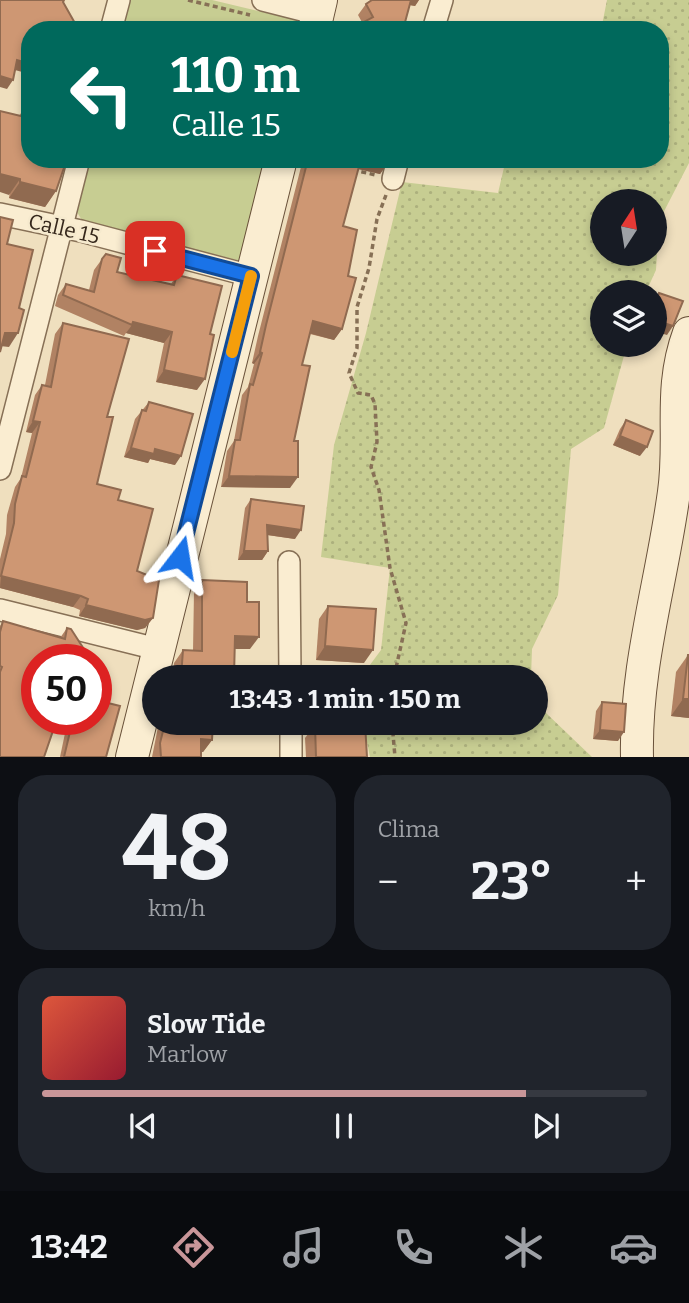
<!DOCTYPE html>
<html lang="es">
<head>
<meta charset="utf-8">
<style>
	:root { --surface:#171b24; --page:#20242c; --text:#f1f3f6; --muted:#9ea1a6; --line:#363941; --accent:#c99699 }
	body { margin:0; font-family:Bitter,serif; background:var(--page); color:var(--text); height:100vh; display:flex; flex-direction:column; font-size:26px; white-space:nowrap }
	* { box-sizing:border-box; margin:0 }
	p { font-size:23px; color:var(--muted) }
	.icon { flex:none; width:38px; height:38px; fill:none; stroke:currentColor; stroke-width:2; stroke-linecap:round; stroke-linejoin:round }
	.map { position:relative; height:757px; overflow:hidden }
	.panel { display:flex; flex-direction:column; gap:18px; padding:18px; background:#0d0f14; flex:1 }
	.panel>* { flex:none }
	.guide { position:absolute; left:21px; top:21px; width:648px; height:147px; border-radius:28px; box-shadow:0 4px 10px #0003; background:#00695c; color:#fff; overflow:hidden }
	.needle { width:46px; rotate:12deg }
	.controls { position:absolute; left:590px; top:189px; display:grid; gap:14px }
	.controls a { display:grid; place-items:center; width:77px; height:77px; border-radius:50%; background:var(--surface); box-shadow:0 4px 10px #0003; font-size:35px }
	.speed { position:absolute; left:21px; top:644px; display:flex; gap:14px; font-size:35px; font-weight:700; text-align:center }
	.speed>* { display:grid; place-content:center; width:91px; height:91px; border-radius:50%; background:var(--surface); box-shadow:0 4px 10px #0003; line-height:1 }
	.speed .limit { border:10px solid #d22; background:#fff; color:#111 }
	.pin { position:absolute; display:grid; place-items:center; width:60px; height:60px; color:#fff; margin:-30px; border-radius:14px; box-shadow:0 4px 10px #0006 }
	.me { position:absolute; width:77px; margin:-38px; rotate:14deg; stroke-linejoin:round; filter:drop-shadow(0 0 5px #0008) }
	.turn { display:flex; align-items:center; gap:24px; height:147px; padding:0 35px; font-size:32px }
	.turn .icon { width:91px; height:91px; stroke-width:2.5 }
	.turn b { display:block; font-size:49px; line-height:60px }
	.big { font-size:52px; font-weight:700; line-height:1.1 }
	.panel .widget { flex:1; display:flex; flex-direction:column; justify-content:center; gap:10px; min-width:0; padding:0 24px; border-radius:28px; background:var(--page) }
	.panel .dial { align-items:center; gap:0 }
	.dial b { font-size:91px; line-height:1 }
	.song { display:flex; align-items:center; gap:21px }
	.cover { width:84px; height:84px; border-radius:10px; background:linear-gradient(135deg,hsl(10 70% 55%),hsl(350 70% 35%)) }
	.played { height:7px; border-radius:4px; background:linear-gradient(90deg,var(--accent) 80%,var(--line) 80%) }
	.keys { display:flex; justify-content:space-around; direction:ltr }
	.heat { display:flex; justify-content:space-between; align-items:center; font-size:38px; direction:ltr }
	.panel .tiles { flex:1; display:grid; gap:18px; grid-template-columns:1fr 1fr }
	.widget:last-child { grid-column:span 2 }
	.trip { position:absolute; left:142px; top:665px; width:406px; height:70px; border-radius:35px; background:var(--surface); box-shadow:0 4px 10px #0003; font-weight:700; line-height:70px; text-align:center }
	.tabs { display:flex; height:112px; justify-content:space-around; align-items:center; background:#090b0e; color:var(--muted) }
	.tabs .icon { width:49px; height:49px }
	.tabs .current { color:var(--accent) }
	.tabs b { font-size:32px; color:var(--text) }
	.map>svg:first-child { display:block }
	.grass { fill:url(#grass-dots); fill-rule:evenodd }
	.park { fill:#c7cd92 }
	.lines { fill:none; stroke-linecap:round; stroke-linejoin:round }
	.street-casing { stroke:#877056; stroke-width:24 }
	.secondary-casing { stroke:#69513a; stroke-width:34 }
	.path { stroke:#877056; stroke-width:3.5; stroke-dasharray:5 3.5; stroke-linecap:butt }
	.street { stroke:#faedd1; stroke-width:21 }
	.secondary { stroke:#faedd1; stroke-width:32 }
	.wall { fill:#b18263 }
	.shaded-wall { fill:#906a50 }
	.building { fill:#ce9773; stroke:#906a50; stroke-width:2 }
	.route-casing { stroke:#114b97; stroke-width:18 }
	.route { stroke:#1a73e8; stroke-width:12 }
	.slow { stroke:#f59e0b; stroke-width:12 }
	.labels { text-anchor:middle; stroke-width:5; stroke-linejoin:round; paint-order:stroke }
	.street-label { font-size:21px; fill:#36281c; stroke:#f6eace }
</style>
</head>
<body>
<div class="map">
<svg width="689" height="757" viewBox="0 0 689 757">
	<defs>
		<pattern id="grass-dots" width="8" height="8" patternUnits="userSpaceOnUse" patternTransform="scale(1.75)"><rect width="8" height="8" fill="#c7cd92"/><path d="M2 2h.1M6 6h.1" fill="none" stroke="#acb07d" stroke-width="1.8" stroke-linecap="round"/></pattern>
	</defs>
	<rect width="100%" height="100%" fill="#efdfbe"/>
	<g class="grass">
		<path d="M607,0H689V163L659,221L656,270L646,292H602V345H627L604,428L571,449L558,595L532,649L531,677H361L381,650L390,568L321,557L334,445L366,333L402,182L498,193L506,159H660V30H601ZM602,201H654V254H602Z"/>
		<polygon points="536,707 546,713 592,757 370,757 363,723 536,723"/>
	</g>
	<g class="park">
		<polygon points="130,0 212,0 296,20 302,30 123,30"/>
		<polygon points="91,159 270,159 241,261 83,222 77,212"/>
	</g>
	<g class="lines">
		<defs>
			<g id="street">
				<polyline points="263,0 318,14"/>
				<polyline points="111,30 119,0"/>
				<polyline points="433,30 442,0"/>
				<polyline points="393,179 398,159"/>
				<polyline points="0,214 81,231 251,276"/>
				<polyline points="0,469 79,159"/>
				<polyline points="289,562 290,677"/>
				<polyline points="0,610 157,649"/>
				<polyline points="291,723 291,757"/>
			</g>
			<g id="secondary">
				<polyline points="314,30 321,0"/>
				<polyline points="132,757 281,159"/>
				<path d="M637,757C635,666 662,581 674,492C682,435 668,390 689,333"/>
			</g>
		</defs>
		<use href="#street" class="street-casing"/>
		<use href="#secondary" class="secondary-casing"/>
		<g class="path">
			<polyline points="188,0 250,15"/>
			<polyline points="353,170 376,175"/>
			<polyline points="386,195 377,219 369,268 357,307 357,348 349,373 358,393 371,395 375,404 377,442 371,467 379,490 390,568 406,623 394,677"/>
			<polyline points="392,723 395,757"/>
		</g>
		<use href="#street" class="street"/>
		<use href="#secondary" class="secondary"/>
	</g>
	<g class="wall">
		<polygon points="372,0 419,0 415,6 409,5 404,26 405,30 358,30 363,24 358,15 366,4"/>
		<polygon points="28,103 56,191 45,207 9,198 19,116"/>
		<polygon points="303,159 388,159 388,163 380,174 358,169 343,226 348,276 342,329 334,340 310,334 302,365 290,488 221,487 227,451 234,441 242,395 248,387 254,364 252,363 258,336"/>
		<polygon points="102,259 117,272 171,284 177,275 197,390 156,382 164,343 126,333 124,336 55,306 58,295 66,284 89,290 94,270"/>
		<polygon points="63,323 107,417 97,484 118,500 137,571 153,618 145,628 137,630 79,616 80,610 73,607 0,588 0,559 6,534 7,515 15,487 21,478 32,433 26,432 35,395 42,385 45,385 55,334"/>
		<polygon points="149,402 175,465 150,459 148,463 124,457 135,419"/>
		<polygon points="626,420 640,456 613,445 620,429"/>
		<polygon points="251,499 295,539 267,535 268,551 262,560 238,560 245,508"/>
		<polygon points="202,580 247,602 250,649 235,649 234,677 173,677 174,663 183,650 193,651 194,592"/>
		<polygon points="328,606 364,663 316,660 319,619"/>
		<polygon points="3,621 60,638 67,628 91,660 37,660 0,757 0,626"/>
		<polygon points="688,655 689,718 671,716 676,672"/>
		<polygon points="602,702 618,741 593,739 596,711"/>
		<polygon points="68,719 96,719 106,757 60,757"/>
		<polygon points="161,723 213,723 212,740 203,752 201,752 201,757 152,757 158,727"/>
		<polygon points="315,725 367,757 306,757 305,738"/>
	</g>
	<g class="shaded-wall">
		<polygon points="408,0 419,0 415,6 405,4"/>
		<polygon points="17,60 30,64 30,74 11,69"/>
		<polygon points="0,76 13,80 7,89 0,87"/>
		<polygon points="360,159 372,159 388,163 380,174 354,168"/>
		<polygon points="0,174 20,179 9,195 0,192"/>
		<polygon points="20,182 56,191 45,207 9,198"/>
		<polygon points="654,320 673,326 667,335 654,331"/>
		<polygon points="313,321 342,329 334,340 305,332"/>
		<polygon points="133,322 172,332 164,343 126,333 132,325"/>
		<polygon points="5,333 18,333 9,347 0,346"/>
		<polygon points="260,352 262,353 254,364 252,363"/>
		<polygon points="164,370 205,379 197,390 156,382"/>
		<polygon points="33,421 40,422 32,433 26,432"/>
		<polygon points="620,436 647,447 640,456 613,445"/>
		<polygon points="131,448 155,449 181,456 175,465 150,459 148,463 124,457"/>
		<polygon points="229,476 298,477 290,488 221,487"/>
		<polygon points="267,525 301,530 295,539 261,534"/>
		<polygon points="244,551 268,551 262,560 238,560"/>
		<polygon points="1,576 81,596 73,607 0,588"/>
		<polygon points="86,605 153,618 145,628 137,630 79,616"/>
		<polygon points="235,636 259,637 250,649 226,649"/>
		<polygon points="325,646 373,650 364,663 316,660"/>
		<polygon points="683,699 689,699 689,718 671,716"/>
		<polygon points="600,730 624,732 618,741 593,739"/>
		<polygon points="201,739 212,740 203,752 192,752"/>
	</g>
	<g class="building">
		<polygon points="0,0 64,0 63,2 76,25 81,27 81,30 30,30 30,64 17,60 13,80 0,76"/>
		<polygon points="372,0 411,0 404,26 405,30 368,30 364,22 373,17 366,4"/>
		<polygon points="28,103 30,103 30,159 67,159 56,191 20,182 20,179 0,174 0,111 25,117"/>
		<polygon points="308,159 361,159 343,226 357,230 348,276 356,278 342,329 313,321 302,365 310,366 294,441 298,441 298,477 229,476 235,440 240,440 250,384 253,385 262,353 260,352 266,325"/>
		<polygon points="372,159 388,159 388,163"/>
		<polygon points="0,217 13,220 7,244 33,250 19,308 24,310 18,333 5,333 0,352"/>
		<polygon points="106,254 121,258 117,272 174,285 177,275 222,286 210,334 214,335 205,379 164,370 172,332 133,322 132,325 63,295 66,284 94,292 102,259"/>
		<polygon points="659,293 683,301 673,326 654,320 654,301 656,301"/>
		<polygon points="63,323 129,339 107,417 113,417 97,484 121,490 118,500 153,509 137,571 159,580 153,618 145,620 86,605 88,599 81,596 1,576 14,523 15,504 22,476 26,477 40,422 33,421 42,385 51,387"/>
		<polygon points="149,402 193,414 181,456 155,449 154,454 131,448 142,410 146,411"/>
		<polygon points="626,420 653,431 647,447 620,436"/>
		<polygon points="251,499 304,506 301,530 267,525 268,551 244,551"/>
		<polygon points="202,580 247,582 247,602 259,602 259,637 235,636 234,677 181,677 183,650 202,651"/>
		<polygon points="328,606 376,609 373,650 325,646"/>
		<polygon points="3,621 65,639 67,628 71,629 91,660 37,660 37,719 57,719 44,757 0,757 0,672 2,667 0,666 0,632"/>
		<polygon points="688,655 689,655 689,699 683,699"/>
		<polygon points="96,700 120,706 106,757 64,757 73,719 96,719"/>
		<polygon points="602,702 626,704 624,732 600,730"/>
		<polygon points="165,723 213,723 212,740 201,739 201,757 161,757 160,743"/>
		<polygon points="365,723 367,757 316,757 315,725"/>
	</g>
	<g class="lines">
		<defs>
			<polyline id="route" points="155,251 251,276 180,557"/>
		</defs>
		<use href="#route" class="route-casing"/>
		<use href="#route" class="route"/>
		<polyline class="slow" points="232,352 251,276"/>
	</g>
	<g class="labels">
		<g class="street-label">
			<text transform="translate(64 229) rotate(13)" y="7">Calle 15</text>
		</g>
	</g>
</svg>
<div class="controls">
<a><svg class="needle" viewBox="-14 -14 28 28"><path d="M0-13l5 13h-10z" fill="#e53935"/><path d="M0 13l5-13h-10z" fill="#9ea1a6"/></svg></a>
<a><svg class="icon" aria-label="layers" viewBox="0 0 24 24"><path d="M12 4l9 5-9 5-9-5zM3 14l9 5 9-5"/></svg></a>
</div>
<div class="speed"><div class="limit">50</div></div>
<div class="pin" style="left:155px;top:251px;background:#d93025"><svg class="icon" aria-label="arrive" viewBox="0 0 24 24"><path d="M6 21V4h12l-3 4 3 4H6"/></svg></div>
<svg class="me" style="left:180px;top:557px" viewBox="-20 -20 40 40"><path d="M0-17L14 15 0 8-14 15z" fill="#1a73e8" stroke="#fff" stroke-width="4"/></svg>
<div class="trip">13:43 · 1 min · 150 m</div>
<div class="guide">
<div class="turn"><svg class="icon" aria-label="left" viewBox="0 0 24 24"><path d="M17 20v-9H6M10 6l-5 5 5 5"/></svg><div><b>110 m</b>Calle 15</div></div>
</div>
</div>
<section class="panel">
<div class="tiles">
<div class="widget dial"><b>48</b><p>km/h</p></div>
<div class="widget"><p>Clima</p>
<div class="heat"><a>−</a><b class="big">23°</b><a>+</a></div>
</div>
<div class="widget">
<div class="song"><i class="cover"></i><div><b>Slow Tide</b><p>Marlow</p></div></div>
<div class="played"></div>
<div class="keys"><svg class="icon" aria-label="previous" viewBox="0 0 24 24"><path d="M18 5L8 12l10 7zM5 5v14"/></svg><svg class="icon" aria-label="pause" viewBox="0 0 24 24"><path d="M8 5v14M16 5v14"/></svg><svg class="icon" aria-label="next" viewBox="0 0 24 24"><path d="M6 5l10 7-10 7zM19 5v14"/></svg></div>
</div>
</div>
</section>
<nav class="tabs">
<b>13:42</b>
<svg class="icon current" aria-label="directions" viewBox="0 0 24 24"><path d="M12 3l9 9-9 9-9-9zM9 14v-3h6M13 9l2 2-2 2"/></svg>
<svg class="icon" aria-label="music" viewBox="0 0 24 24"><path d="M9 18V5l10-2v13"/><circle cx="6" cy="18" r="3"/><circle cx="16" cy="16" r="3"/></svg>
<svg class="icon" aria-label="phone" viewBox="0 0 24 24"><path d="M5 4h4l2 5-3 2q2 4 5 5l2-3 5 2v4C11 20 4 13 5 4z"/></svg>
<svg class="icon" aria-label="climate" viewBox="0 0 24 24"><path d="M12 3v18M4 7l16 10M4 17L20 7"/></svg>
<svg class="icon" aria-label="car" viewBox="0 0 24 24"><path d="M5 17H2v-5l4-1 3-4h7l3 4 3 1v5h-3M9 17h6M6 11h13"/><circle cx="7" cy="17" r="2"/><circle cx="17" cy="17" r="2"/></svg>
</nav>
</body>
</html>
